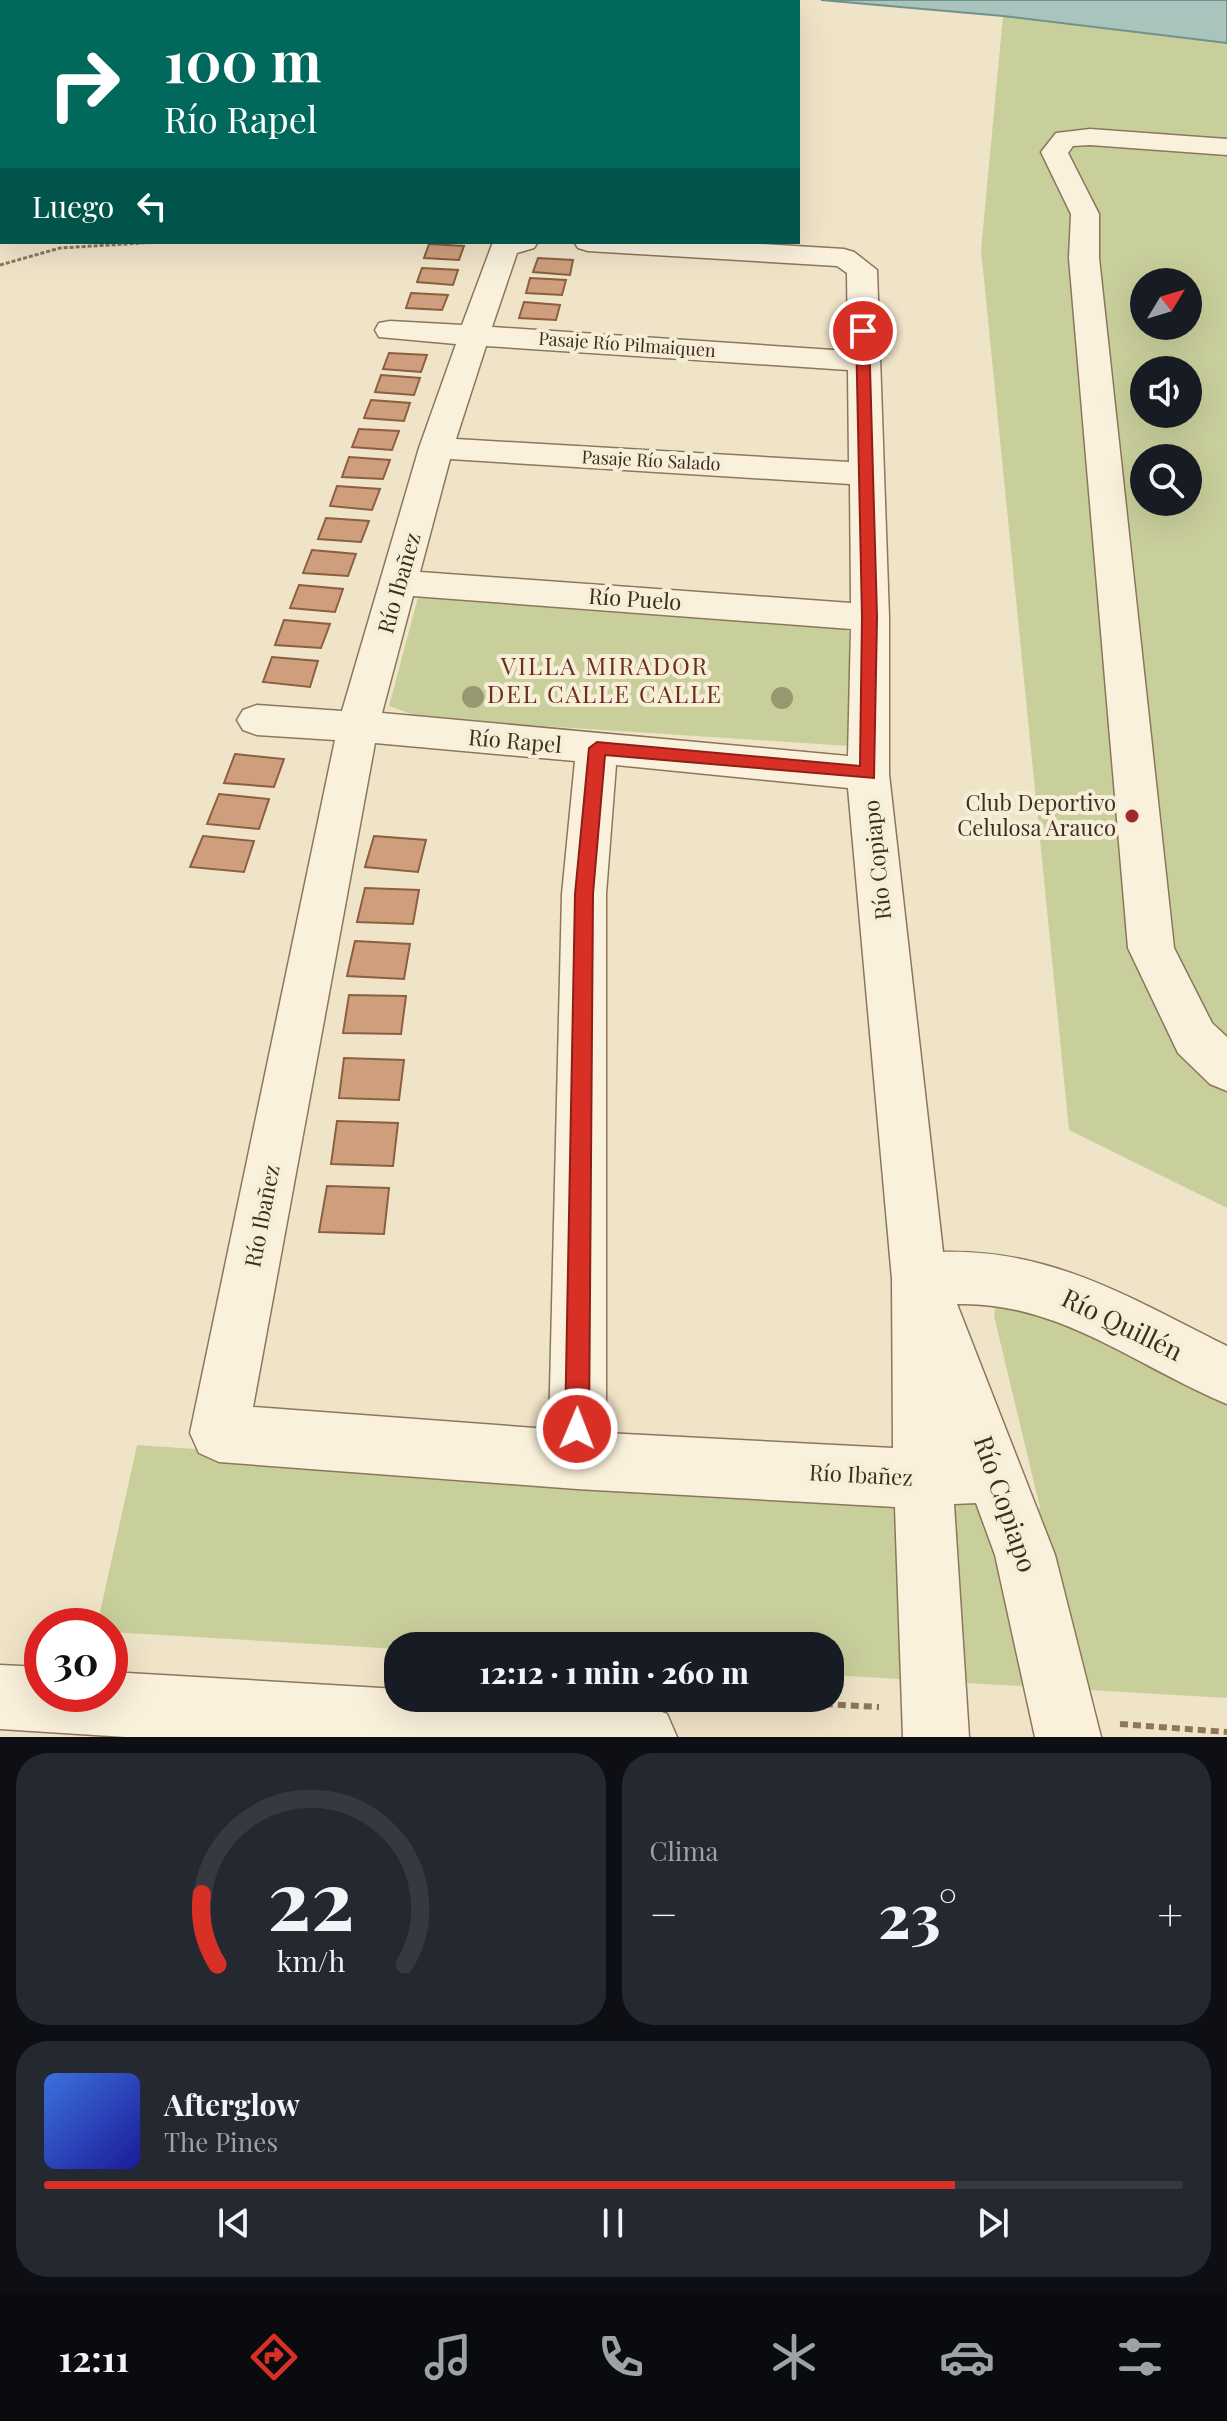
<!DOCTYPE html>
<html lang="es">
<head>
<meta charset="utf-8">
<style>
	:root { --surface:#171b24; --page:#242831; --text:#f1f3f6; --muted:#9ea1a6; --line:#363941; --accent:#d93025 }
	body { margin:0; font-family:"Playfair Display",serif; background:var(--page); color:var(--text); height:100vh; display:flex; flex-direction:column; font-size:30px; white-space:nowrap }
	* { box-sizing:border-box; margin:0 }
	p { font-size:26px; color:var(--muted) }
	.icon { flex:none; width:44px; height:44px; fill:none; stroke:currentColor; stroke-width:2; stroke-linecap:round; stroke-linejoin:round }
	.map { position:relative; height:1737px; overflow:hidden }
	.panel { display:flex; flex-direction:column; gap:16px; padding:16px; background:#0d0f14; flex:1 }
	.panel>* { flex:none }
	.guide { position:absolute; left:0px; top:0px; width:800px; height:244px; box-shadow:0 8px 32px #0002; background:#00695c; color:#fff; overflow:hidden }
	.needle { width:52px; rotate:52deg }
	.tools { position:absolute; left:1130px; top:268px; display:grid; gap:16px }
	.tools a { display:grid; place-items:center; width:72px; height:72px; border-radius:50%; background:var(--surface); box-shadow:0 8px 32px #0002; font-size:40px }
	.speed { position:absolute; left:24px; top:1608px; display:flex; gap:16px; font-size:40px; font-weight:700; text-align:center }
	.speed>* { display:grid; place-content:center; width:104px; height:104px; border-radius:50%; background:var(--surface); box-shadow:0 8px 32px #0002; line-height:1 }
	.speed .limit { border:12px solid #d22; background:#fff; color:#111 }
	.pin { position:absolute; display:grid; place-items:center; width:68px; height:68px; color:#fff; margin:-34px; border:4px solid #fff; border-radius:50%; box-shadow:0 2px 8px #0007 }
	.me { position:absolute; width:88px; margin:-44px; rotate:1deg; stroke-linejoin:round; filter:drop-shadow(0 0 6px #0008) }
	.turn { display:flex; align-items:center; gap:28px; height:168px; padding:0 32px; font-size:36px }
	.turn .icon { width:104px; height:104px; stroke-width:2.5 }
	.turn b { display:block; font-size:56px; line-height:68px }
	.then { display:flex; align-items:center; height:76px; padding:0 32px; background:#0003; gap:16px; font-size:30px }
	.big { font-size:60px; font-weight:800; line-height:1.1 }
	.panel .card { flex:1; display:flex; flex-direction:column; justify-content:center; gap:12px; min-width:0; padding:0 28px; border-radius:32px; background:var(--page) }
	.panel .dial { align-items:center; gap:0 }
	.dial svg { height:208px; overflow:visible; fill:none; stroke:var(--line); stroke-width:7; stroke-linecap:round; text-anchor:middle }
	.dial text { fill:var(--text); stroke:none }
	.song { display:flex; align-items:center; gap:24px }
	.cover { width:96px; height:96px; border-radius:12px; background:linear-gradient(135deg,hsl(220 70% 55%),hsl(240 70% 35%)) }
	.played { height:8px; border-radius:4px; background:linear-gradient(90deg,var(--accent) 80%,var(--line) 80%) }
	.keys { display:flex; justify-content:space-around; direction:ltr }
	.heat { display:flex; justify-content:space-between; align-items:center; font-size:44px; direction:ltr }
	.panel .tiles { flex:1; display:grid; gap:16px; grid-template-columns:1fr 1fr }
	.card:last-child { grid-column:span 2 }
	.trip { position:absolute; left:384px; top:1632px; width:460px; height:80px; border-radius:32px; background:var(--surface); box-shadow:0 8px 32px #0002; font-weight:800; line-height:80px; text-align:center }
	.tab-bar { display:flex; height:128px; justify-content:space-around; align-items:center; background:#090b0e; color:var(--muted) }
	.tab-bar .icon { width:56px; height:56px }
	.tab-bar .current { color:var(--accent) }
	.tab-bar b { font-size:36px; color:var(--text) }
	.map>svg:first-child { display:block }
	.green { fill:#c9cf9b; fill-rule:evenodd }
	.water { fill:#a9c4bc; stroke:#6f938a; stroke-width:2 }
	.building { fill:#cf9f7d; stroke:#8d5f41; stroke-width:2 }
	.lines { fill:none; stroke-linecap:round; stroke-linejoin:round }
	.minor-casing { stroke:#8d765c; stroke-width:3 }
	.major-casing { stroke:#5b4430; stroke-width:3 }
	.path-far1 { stroke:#8d765c; stroke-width:3; stroke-dasharray:4 2; stroke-linecap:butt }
	.path { stroke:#8d765c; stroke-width:6; stroke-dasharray:8 5; stroke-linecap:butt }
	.minor { fill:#faf1dc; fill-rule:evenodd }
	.major { fill:#f3d9a0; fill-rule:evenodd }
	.tree { fill:#96986f }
	.route { fill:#d93025; stroke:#8d1f18; stroke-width:2 }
	.poi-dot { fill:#9e2a2b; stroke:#f7eed8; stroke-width:3 }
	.labels { text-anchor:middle; stroke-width:8; stroke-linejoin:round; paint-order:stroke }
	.far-street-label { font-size:18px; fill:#3d2e20; stroke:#f7eed8 }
	.street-label { font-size:22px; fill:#3d2e20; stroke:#f7eed8 }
	.poi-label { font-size:22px; fill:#3d2e20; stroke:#f7eed8; text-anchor:end }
	.neighbourhood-label { font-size:24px; letter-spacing:2px; fill:#6b2e1e; stroke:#f7eed8 }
	.near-street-label { font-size:26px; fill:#3d2e20; stroke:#f7eed8 }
</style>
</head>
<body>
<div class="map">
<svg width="1227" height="1737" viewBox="0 0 1227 1737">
	<rect width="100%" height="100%" fill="#f0e4c8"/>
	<g class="green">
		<path d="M1003,16L1227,43V1208L1069,1130L981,250ZM1144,282H1188V326H1144ZM1144,370H1188V414H1144ZM1144,458H1188V502H1144Z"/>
		<polygon points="420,590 827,620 849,632 849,746 422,718 389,706"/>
		<polygon points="999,1288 1227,1403 1227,1698 830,1675 830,1646 398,1646 398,1649 110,1632 110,1626 97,1626 137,1445 1040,1508 994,1316"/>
	</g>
	<polygon class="water" points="821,0 1227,0 1227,43 1003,16"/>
	<g class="building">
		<polygon points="429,244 464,246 459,260 424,258"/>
		<polygon points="538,258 573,260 570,275 533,272"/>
		<polygon points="422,268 458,270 453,285 417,282"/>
		<polygon points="530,278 566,280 562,295 526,293"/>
		<polygon points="411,293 448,295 442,310 406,308"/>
		<polygon points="524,302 560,305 556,320 519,318"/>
		<polygon points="389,353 427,355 421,372 383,369"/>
		<polygon points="381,375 420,378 414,395 375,392"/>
		<polygon points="371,400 410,403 404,421 364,418"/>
		<polygon points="359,429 399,431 392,450 352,447"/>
		<polygon points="349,457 390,460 383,479 342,477"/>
		<polygon points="337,486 380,489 372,510 330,506"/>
		<polygon points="326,518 369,521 361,542 318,539"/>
		<polygon points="312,550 356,554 348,576 303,573"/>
		<polygon points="299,585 343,589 335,612 290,608"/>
		<polygon points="284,620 330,624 321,648 275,645"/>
		<polygon points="272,657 318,661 310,687 263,682"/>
		<polygon points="235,754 284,759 274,787 224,783"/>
		<polygon points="219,794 269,799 259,829 207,824"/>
		<polygon points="203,836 254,841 244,872 190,867"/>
		<polygon points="374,836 426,840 418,872 365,867"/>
		<polygon points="365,888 419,890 413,924 357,922"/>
		<polygon points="355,941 410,944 404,979 347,976"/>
		<polygon points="349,995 406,996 401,1034 343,1033"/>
		<polygon points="344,1058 404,1060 399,1100 339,1098"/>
		<polygon points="337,1121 398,1123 393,1166 331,1164"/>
		<polygon points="327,1186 389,1188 384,1234 319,1232"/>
	</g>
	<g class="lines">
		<defs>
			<g id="minor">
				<polygon points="1090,129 1227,139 1227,155 1090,145 1073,146 1068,153 1099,214 1099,258 1174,948 1212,1023 1227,1037 1227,1091 1210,1084 1178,1053 1128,948 1069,258 1071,214 1041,152 1056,133"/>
				<path d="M493,242H538L534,248L517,253L492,327L848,351L847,273L837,266L588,251L578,248L574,242H727L844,249L854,252L877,270L889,617V774L943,1252C1053,1249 1132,1299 1227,1346V1404C1137,1367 1058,1301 957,1304L1055,1555L1101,1737H1035L995,1555L976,1503L954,1504L969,1737H903L895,1507L577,1489L219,1462L199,1453L190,1433L335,740L257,735L243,730L237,720L243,710L257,705L342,711L419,448L456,344L379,337L375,330L379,323L390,321L462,325ZM486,346L848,370L849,462L456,439ZM450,459L850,484L851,603L420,572ZM413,596L851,629L848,756L382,713ZM375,743L575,761L562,894L549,1429L253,1407ZM616,765L848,788L892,1279L893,1448L606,1433V894Z"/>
				<path d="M0,1665L42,1667V1694H110V1672L398,1689V1698C469,1698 604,1688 667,1714L677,1737H126L0,1729Z"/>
			</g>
			<polygon id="major" points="0,42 2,42 0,58"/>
		</defs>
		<use href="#minor" class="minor-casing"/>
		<use href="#major" class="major-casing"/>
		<g class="path-far1">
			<polyline points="346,2 349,0"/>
			<polyline points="0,265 60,248 159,242"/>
		</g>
		<g class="path">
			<polyline points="708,1698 879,1707"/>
			<polyline points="1120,1724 1227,1732"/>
		</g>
		<use href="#minor" class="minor"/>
		<use href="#major" class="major"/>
	</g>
	<g class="tree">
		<circle cx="473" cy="697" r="11"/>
		<circle cx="782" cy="698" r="11"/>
	</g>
	<polygon class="route" points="863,327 869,331 877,617 874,778 605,755 593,894 589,1429 585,1437 577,1441 569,1437 565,1429 575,894 589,748 597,742 860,766 862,617 856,331"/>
	<circle class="poi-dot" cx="1132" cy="816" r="8"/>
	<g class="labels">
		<g class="far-street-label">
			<text transform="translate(627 345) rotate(4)" y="6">Pasaje Río Pilmaiquen</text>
			<text transform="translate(651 461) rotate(3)" y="6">Pasaje Río Salado</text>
		</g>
		<g class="street-label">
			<text transform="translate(399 583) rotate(-74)" y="8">Río Ibañez</text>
			<text transform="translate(635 599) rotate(4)" y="8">Río Puelo</text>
			<text transform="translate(515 741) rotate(5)" y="8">Río Rapel</text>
			<text transform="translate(877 860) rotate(-96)" y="8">Río Copiapo</text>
			<text transform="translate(262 1216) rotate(-79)" y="8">Río Ibañez</text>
			<text transform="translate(861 1475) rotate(3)" y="8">Río Ibañez</text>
		</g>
		<g class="poi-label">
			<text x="1116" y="811">Club Deportivo<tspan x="1116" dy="25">Celulosa Arauco</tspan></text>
		</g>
		<g class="neighbourhood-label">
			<text x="605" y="675">VILLA MIRADOR<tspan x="605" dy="28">DEL CALLE CALLE</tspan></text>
		</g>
		<g class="near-street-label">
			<text transform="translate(1122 1325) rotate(26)" y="9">Río Quillén</text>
			<text transform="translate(1005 1504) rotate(71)" y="9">Río Copiapo</text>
		</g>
	</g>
</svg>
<div class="tools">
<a><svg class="needle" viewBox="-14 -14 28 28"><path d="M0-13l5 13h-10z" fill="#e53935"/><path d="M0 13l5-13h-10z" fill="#9ea1a6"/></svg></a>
<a><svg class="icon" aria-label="sound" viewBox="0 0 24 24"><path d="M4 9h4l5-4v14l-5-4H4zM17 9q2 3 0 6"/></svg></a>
<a><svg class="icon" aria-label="search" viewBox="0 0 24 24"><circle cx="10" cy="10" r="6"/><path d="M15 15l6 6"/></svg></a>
</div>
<div class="speed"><div class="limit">30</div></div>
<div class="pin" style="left:863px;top:331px;background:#d93025"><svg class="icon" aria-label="arrive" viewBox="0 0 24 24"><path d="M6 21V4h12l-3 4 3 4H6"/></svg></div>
<svg class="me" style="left:577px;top:1429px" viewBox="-20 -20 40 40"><circle r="17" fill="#d93025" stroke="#fff" stroke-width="3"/><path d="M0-11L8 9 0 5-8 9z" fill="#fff"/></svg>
<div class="trip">12:12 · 1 min · 260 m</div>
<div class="guide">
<div class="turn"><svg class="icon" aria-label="right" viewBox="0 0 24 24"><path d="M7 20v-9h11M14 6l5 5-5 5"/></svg><div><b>100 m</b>Río Rapel</div></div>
<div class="then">Luego<svg class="icon" aria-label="left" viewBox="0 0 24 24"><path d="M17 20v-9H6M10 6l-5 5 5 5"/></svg></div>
</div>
</div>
<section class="panel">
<div class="tiles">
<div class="card dial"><svg viewBox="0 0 100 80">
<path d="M14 69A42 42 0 1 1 86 69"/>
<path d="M14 69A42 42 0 0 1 8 42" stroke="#d93025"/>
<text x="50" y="56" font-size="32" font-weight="700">22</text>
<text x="50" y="72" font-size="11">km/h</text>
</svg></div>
<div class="card"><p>Clima</p>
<div class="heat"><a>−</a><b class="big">23°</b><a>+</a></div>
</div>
<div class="card">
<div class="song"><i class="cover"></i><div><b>Afterglow</b><p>The Pines</p></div></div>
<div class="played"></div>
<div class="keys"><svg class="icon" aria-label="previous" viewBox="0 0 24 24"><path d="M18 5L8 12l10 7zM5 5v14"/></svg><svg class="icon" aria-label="pause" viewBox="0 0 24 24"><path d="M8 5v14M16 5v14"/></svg><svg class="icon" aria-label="next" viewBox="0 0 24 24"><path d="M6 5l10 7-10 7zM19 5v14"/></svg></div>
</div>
</div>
</section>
<nav class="tab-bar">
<b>12:11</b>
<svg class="icon current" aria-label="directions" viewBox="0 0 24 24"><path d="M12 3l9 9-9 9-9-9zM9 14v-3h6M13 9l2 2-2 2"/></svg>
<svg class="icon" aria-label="music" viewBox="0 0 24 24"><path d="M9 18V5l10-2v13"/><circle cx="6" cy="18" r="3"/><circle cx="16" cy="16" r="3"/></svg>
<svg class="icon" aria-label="phone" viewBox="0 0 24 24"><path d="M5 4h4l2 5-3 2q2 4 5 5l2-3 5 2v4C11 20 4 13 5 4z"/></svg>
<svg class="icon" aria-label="climate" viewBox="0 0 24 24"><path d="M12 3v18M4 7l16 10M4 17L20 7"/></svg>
<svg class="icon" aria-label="car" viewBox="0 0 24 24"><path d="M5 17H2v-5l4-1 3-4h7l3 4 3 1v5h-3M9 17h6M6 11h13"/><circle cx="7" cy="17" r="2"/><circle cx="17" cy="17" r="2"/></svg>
<svg class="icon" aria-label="filters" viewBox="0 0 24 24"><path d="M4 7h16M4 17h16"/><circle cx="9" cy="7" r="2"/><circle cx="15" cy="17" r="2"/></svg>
</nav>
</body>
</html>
